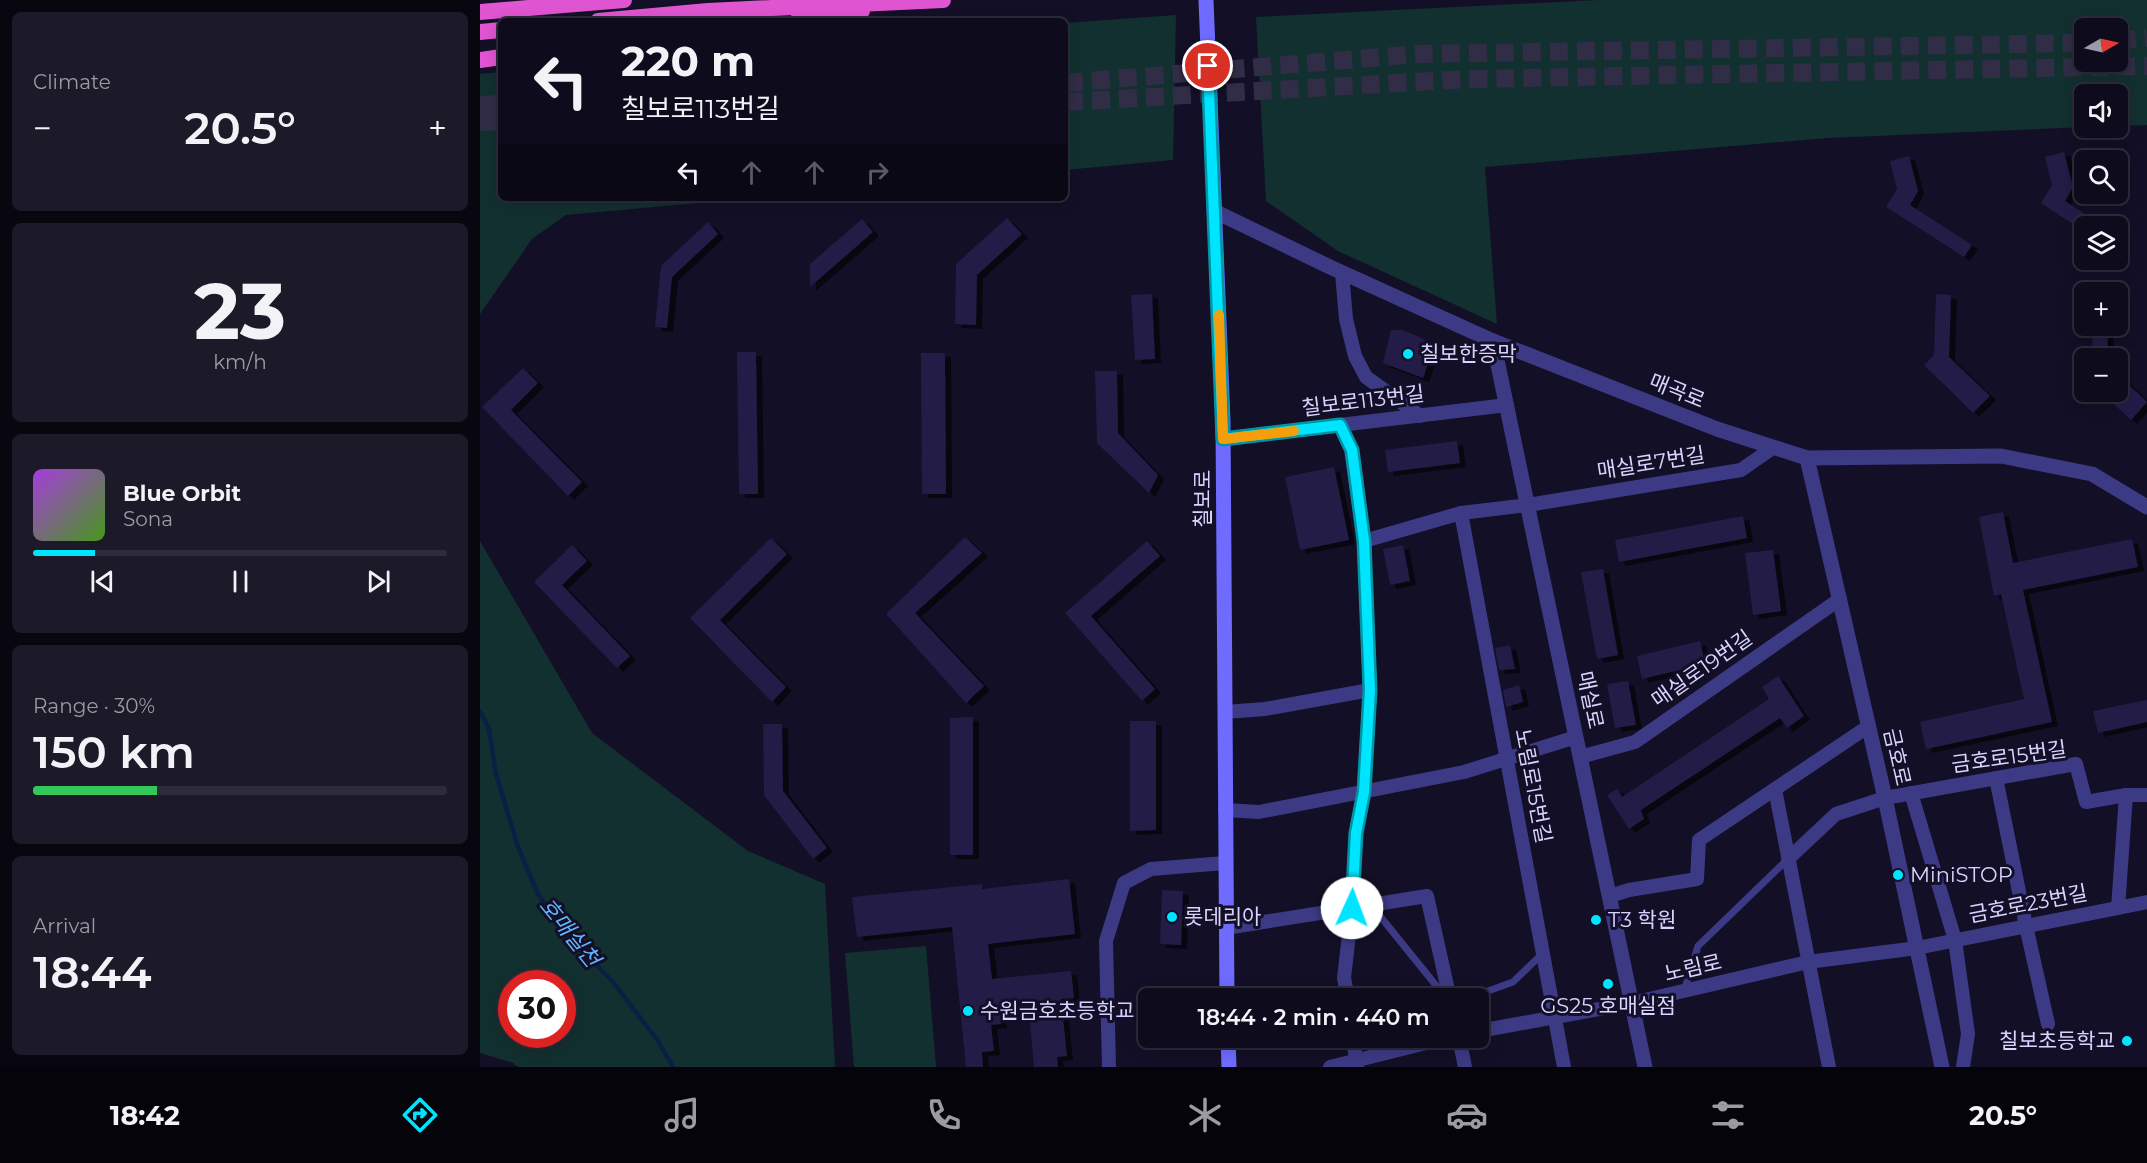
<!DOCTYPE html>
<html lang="en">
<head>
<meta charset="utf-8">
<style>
	:root { --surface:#0e0b1c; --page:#1c1929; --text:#f1f3f6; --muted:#9b9ba3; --line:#2e2b3b; --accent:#00e5ff }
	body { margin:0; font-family:Montserrat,"Noto Sans KR",sans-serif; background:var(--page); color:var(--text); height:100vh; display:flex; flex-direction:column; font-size:22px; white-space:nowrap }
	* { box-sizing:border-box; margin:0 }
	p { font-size:20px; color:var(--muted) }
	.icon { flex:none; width:33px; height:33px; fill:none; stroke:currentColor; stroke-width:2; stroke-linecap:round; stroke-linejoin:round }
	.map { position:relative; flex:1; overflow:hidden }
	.details { display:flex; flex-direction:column; gap:12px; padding:12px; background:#08060f; width:480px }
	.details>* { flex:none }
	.guide { position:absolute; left:18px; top:18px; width:570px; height:183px; border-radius:9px; box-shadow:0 3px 15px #0003,0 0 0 2px var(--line); background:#0e0b1c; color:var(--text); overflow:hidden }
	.needle { width:39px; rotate:81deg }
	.fabs { position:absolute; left:1594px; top:18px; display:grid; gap:12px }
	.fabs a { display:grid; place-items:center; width:54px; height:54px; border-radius:9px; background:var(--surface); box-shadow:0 3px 15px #0003,0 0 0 2px var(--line); font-size:30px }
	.speed { position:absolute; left:18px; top:970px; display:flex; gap:12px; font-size:30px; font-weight:700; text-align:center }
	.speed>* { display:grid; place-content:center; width:78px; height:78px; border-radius:50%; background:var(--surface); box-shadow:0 3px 15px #0003,0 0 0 2px var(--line); line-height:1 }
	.speed .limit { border:9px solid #d22; background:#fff; color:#111 }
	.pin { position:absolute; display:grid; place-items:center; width:51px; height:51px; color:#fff; margin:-26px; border:3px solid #fff; border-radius:50%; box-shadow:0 2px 6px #0007 }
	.me { position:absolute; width:66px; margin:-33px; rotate:2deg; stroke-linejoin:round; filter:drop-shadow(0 0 4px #0008) }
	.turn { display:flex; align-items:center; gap:21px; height:126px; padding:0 24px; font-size:27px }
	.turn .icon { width:78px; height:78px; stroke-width:2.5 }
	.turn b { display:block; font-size:42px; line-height:51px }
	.lanes { display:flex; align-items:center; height:57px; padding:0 24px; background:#0003; justify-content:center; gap:30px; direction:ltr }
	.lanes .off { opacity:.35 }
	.big { font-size:45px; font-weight:600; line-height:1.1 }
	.details .widget { flex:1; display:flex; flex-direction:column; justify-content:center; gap:9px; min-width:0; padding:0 21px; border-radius:9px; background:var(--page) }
	.details .dial { align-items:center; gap:0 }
	.dial b { font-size:78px; line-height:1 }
	.song { display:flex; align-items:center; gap:18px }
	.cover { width:72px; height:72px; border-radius:9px; background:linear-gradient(135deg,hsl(280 70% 55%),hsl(100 70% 35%)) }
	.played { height:6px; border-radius:3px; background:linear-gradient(90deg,var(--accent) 15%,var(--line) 15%) }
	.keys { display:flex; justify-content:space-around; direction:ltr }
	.heat { display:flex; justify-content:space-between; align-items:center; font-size:33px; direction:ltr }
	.charge { height:9px; border-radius:4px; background:linear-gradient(90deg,#34c759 30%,var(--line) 0) }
	.trip { position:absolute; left:658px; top:988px; width:351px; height:60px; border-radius:9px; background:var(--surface); box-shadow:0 3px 15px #0003,0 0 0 2px var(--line); font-weight:600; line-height:60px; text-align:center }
	.tab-bar { display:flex; height:96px; justify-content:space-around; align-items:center; background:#06040b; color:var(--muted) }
	.tab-bar .icon { width:42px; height:42px }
	.tab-bar .active { color:var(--accent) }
	.tab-bar b { font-size:27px; color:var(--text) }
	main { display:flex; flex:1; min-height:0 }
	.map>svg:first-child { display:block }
	.green { fill:#12302f; fill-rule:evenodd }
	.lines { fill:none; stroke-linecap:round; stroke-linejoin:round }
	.stream { stroke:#0a1f44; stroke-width:4.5 }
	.building { fill:#241b47; filter:url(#shadow) }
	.motorway-tunnel { stroke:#312d47; stroke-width:18; stroke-dasharray:18 9; stroke-linecap:butt }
	.service { stroke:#3d3a85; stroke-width:7 }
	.minor { stroke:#3d3a85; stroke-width:14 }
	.tertiary { stroke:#3d3a85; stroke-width:15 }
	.secondary { stroke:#6f6bff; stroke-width:15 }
	.trunk { stroke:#e055d1; stroke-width:16 }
	.route-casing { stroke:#0095a6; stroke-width:15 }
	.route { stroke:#00e5ff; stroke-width:10 }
	.slow { stroke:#f59e0b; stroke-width:10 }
	.poi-dot { fill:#00e5ff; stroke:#130f26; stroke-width:2 }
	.labels { text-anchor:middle; stroke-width:6; stroke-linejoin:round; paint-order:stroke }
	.poi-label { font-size:21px; fill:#d9d4ff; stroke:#130f26; text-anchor:start }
	.street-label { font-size:21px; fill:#d9d4ff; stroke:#130f26 }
	.water-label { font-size:22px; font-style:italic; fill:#62b6ff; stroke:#130f26 }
</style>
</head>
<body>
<main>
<section class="details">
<div class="widget"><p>Climate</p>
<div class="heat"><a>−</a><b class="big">20.5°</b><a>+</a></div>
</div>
<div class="widget dial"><b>23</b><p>km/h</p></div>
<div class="widget">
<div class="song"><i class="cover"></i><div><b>Blue Orbit</b><p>Sona</p></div></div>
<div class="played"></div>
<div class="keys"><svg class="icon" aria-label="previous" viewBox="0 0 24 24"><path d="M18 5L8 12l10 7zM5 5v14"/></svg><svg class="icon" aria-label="pause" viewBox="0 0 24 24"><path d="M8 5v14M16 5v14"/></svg><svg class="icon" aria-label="next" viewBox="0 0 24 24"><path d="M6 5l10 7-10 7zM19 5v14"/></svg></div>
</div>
<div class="widget"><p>Range · 30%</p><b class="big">150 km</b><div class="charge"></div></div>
<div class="widget"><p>Arrival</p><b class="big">18:44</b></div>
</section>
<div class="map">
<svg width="1667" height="1067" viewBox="0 0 1667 1067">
	<defs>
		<filter id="shadow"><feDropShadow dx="6" dy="4" stdDeviation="0" flood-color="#0009"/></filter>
	</defs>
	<rect width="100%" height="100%" fill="#130f26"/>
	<g class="green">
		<path d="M1118,0H1667V125L1638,126V94H1605V127L1348,138L1005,167L1017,324L858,251L786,201L776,17ZM1605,28H1638V62H1605Z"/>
		<polygon points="696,15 693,160 585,170 585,23"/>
		<polygon points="21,72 21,198 273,198 86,215 52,239 0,314 0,74"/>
		<path d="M0,541L112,733L268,851L345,884L355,1067H38L33,1063L0,1053ZM32,984H82V1035H32Z"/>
		<polygon points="446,946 456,1067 374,1067 365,953"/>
	</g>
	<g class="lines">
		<polyline class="stream" points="0,711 9,729 16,774 38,847 57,892 80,928 133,982 178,1041 193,1067"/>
	</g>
	<g class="building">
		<polygon points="1584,152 1593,187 1585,201 1624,226 1605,226 1605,232 1561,203 1572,185 1565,157"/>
		<polygon points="1429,156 1438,191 1430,205 1492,245 1484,257 1406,207 1417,189 1410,161"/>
		<polygon points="527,218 542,234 497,275 496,325 475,324 476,264"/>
		<polygon points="382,219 393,232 330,287 330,264"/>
		<polygon points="228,222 238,234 192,277 187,328 175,327 181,266"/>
		<polygon points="672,294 675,359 655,360 651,295"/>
		<polygon points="1456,294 1471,295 1469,357 1510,396 1493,413 1444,365 1454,355"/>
		<polygon points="1613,326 1628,326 1627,358 1612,358"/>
		<polygon points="911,330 923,330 955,344 943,378 903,363"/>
		<polygon points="257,352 276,352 278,494 259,494"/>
		<polygon points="441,353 465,353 466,494 442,494"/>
		<polygon points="43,368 58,383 31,410 102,482 88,496 2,407"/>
		<polygon points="615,371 637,371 638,433 678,475 669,493 617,443"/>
		<polygon points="1638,374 1667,402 1651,420 1621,392 1638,392"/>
		<polygon points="977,441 980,463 908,472 905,450"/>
		<polygon points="854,467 869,540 820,550 805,477"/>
		<polygon points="1523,512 1533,563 1652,539 1658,567 1543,590 1572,722 1446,749 1440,722 1544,699 1521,594 1514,596 1499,517"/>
		<polygon points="1263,516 1267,538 1139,562 1135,540"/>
		<polygon points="485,537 502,553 435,613 504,686 486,703 406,614"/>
		<polygon points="291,538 307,554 240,620 306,687 292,702 210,618"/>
		<polygon points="667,541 680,556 611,616 675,689 662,701 585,613"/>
		<polygon points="92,545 107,561 82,585 150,656 137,668 54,582"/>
		<polygon points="923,545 930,581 910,585 903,549"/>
		<polygon points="1293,550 1301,611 1273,615 1265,553"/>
		<polygon points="1123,569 1138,655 1117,659 1101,572"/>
		<polygon points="1220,641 1225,664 1162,679 1157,656"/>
		<polygon points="1030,645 1035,669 1019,670 1015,648"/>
		<polygon points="1298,676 1324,716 1307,728 1300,718 1161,810 1164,819 1149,829 1127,795 1137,789 1142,797 1289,699 1282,687"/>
		<polygon points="1148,681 1156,725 1135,728 1127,684"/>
		<polygon points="1039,685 1043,702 1026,707 1023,690"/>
		<polygon points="1667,700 1667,722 1618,733 1613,711"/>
		<polygon points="493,717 493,855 470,855 470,718"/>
		<polygon points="650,721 676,721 676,830 650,831"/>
		<polygon points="283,724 302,724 303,791 347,848 333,859 284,795"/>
		<polygon points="589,879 595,934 508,944 512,979 591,971 594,998 581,999 587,1056 577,1057 578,1067 554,1067 548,1002 519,1005 521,1024 511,1025 514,1051 502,1052 503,1067 486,1067 472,927 377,937 372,897 502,884 502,889"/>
		<polygon points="682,890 703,891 701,945 680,944"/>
	</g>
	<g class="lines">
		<g class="motorway-tunnel">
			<polyline points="1638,41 1667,38"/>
			<polyline points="585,83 939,54 1605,43"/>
			<polyline points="585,102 989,79 1667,66"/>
			<polyline points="0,105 21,104"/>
			<polyline points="0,122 21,121"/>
		</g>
		<g class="service">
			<polyline points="891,905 967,999"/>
			<polyline points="1204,991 1218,946 1308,859"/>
			<polyline points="986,999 1033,982 1063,953"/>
		</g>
		<g class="minor">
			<polyline points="862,273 866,319 875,356 886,377 940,416"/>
			<polyline points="860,425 871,450 884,541 890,690 884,792 876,833 872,908 864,978 868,999"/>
			<polyline points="743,439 1027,405"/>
			<polyline points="981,513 1084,1067"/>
			<polyline points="884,541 981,513 1048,505 1261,470 1294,447"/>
			<polyline points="745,712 785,709 890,690"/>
			<polyline points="1100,757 1155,742 1360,599"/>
			<polyline points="1516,778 1546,926 1568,1024"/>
			<polyline points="1295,789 1349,1067"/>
			<polyline points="1431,793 1475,940 1488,1034 1483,1067"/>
			<polyline points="745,810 779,812 984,772 1096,737"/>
			<polyline points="1308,859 1356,814 1405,798 1596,764 1606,802 1646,795 1667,795"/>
			<polyline points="1130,896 1149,890 1217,879 1219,840 1389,726"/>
			<polyline points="1638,908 1646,795"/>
			<polyline points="746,928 947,896 970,999"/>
			<polyline points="999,1031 1152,1003 1328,962 1437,948 1667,902"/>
			<polyline points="873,1038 877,1067"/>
			<polyline points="979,1038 985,1067"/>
			<polyline points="629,1067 626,941 644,883 671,869 745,863"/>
			<polyline points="850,1067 966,1038"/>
		</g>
		<g class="tertiary">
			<polyline points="734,211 850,267 1013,341 1237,429 1327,458 1521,456 1612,474 1667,507"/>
			<polyline points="1013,341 1165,1067"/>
			<polyline points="1327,458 1405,798 1462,1067"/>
		</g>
		<g class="secondary">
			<polyline points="726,0 743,421 747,999"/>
			<polyline points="748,1038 749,1067"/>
		</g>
		<g class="trunk">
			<polyline points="0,12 144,0"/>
			<polyline points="118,21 228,11 463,0"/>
			<polyline points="317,21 355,18 382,11"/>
			<polyline points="0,32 21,30"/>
			<polyline points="0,60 21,57"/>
		</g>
	</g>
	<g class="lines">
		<defs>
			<polyline id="route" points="728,66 743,439 860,425 872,450 884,541 890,690 884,792 876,833 872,908"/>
		</defs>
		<use href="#route" class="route-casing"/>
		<use href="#route" class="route"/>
		<polyline class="slow" points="739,315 743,439 814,431"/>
	</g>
	<g class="poi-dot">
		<circle cx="928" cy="354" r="6"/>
		<circle cx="1418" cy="875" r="6"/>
		<circle cx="692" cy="917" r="6"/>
		<circle cx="1116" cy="920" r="6"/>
		<circle cx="1128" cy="984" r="6"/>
		<circle cx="488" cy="1011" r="6"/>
		<circle cx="1647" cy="1041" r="6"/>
	</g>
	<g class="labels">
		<g class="poi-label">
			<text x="940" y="361">칠보한증막</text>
			<text x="1430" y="882">MiniSTOP</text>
			<text x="704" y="924">롯데리아</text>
			<text x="1128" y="927">T3 학원</text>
			<text x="1128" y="1013" text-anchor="middle">GS25 호매실점</text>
			<text x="500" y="1018">수원금호초등학교</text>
			<text x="1635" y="1048" text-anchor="end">칠보초등학교</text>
		</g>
		<g class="street-label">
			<text transform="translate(1197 391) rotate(22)" y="7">매곡로</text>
			<text transform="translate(883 401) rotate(-7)" y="7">칠보로113번길</text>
			<text transform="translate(1171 463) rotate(-9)" y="7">매실로7번길</text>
			<text transform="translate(723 499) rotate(-90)" y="7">칠보로</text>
			<text transform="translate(1222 669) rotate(-35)" y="7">매실로19번길</text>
			<text transform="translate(1110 700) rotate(78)" y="7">매실로</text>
			<text transform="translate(1417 757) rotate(77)" y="7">금호로</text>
			<text transform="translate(1529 757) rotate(-8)" y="7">금호로15번길</text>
			<text transform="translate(1053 786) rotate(79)" y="7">노림로15번길</text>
			<text transform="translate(1548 904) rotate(-11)" y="7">금호로23번길</text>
			<text transform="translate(1213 968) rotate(-13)" y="7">노림로</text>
		</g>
		<g class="water-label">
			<text transform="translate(90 932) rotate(51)" y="8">호매실천</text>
		</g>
	</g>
</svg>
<div class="fabs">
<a><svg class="needle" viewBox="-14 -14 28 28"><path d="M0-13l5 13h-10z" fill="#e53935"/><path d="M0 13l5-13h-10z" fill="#9b9ba3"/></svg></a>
<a><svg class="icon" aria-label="sound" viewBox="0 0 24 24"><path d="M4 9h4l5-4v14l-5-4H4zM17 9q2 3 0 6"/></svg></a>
<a><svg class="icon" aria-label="search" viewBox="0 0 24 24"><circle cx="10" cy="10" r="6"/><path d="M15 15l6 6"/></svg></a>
<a><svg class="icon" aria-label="layers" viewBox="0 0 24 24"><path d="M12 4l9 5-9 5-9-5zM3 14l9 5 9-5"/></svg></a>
<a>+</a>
<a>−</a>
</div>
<div class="speed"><div class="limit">30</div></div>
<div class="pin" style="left:728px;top:66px;background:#d93025"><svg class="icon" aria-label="arrive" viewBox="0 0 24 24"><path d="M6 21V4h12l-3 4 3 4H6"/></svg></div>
<svg class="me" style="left:872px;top:908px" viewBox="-20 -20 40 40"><circle r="19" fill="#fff"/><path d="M0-13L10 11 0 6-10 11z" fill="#00e5ff"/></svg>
<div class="trip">18:44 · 2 min · 440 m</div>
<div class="guide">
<div class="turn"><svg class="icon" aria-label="left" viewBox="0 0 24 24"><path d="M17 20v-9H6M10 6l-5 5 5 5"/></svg><div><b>220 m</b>칠보로113번길</div></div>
<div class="lanes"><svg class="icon" aria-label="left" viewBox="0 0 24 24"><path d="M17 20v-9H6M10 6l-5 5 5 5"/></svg><svg class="icon off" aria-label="ahead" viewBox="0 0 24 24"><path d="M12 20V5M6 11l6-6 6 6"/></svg><svg class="icon off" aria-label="ahead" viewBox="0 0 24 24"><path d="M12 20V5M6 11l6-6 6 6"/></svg><svg class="icon off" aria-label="right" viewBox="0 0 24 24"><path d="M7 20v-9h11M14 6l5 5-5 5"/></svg></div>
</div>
</div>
</main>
<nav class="tab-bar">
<b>18:42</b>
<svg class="icon active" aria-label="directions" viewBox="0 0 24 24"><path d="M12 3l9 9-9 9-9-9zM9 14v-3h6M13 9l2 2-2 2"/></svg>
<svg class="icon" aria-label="music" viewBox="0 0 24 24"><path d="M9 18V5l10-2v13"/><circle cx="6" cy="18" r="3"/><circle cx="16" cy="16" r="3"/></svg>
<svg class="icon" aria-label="phone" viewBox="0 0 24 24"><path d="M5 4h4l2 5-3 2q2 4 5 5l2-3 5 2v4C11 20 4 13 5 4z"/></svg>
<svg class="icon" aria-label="climate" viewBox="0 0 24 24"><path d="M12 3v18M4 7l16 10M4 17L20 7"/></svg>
<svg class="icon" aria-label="car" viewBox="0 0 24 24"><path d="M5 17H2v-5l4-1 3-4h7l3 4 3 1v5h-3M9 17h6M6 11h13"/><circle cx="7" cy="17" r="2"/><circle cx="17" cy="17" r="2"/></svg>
<svg class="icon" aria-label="filters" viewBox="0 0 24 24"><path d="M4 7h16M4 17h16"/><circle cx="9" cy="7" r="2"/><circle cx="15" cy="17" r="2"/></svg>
<b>20.5°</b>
</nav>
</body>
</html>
